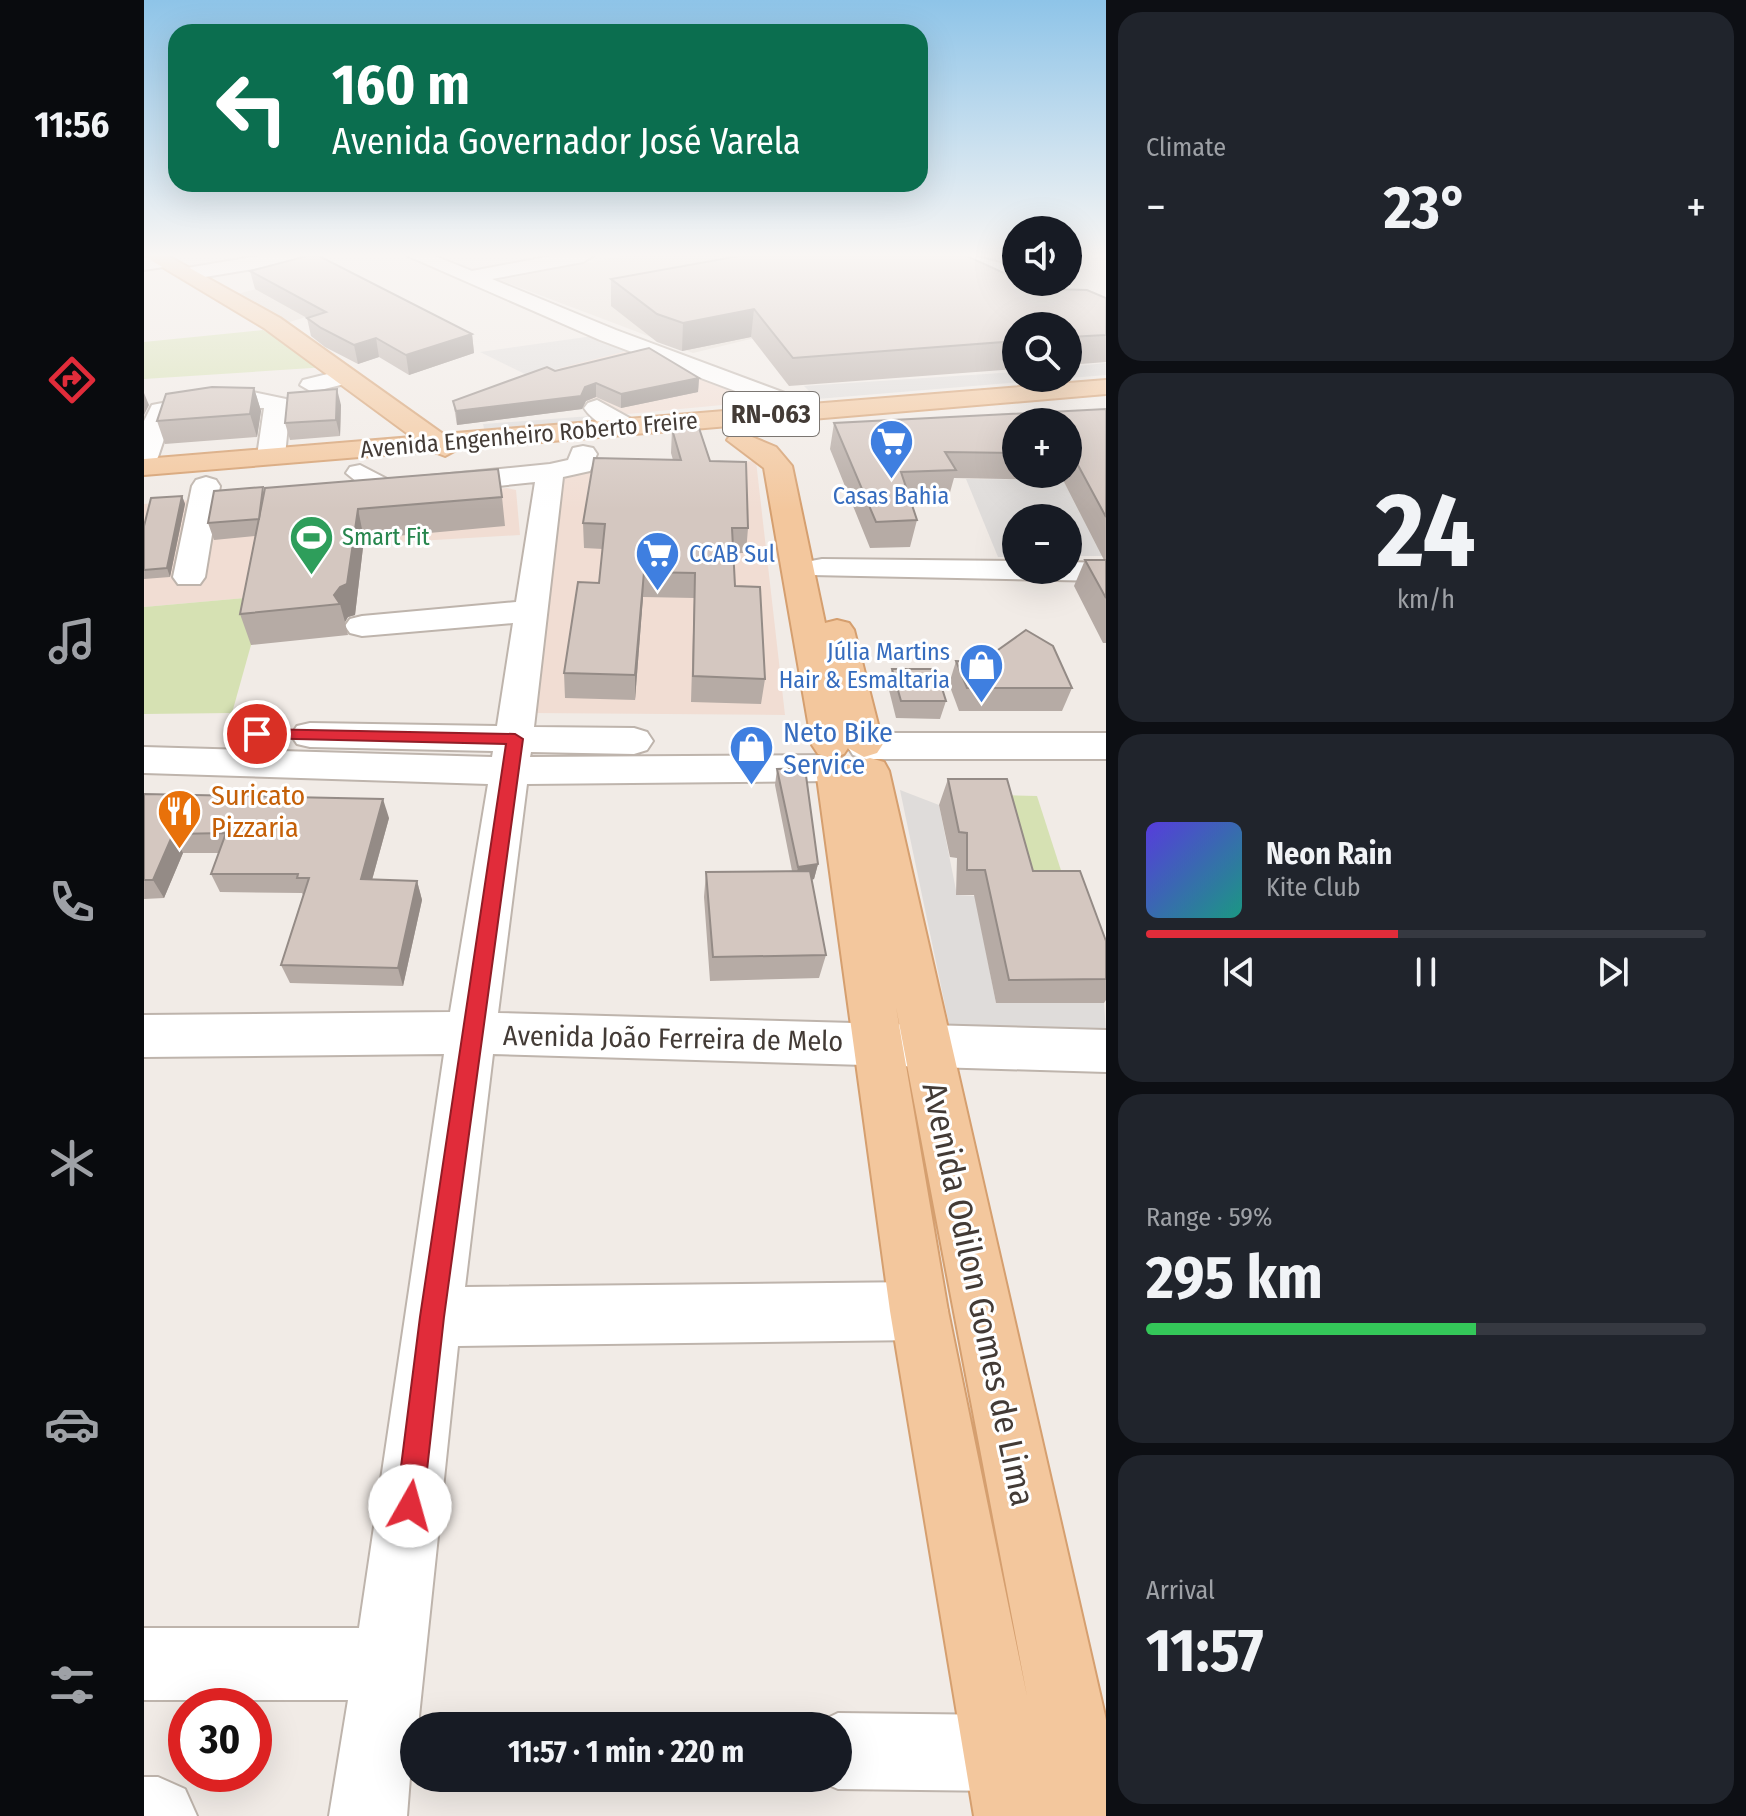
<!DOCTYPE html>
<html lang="en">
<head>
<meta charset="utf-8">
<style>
	:root { --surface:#171b24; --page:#20242c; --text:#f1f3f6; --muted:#9ea1a6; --line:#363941; --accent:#e12c3a }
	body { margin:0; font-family:"Fira Sans Condensed",sans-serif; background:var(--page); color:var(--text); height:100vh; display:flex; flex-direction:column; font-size:30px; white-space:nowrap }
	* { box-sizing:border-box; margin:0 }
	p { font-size:26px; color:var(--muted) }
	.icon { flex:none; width:44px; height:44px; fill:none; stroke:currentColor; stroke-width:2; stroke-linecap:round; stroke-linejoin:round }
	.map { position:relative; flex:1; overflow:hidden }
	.details { display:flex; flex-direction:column; gap:12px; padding:12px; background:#0d0f14; width:640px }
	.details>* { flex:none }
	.top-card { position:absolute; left:24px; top:24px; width:760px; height:168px; border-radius:24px; box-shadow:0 8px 32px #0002; background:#0b6e4f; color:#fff; overflow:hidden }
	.tools { position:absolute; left:858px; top:216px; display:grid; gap:16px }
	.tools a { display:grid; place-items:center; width:80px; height:80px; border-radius:50%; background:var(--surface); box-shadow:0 8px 32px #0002; font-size:40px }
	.speed { position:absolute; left:24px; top:1688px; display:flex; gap:16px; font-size:40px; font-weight:700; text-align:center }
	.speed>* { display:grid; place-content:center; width:104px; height:104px; border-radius:50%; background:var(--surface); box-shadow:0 8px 32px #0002; line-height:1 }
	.speed .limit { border:12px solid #d22; background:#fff; color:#111 }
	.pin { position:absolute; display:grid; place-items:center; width:68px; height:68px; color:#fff; margin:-34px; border:4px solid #fff; border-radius:50%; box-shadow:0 2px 8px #0007 }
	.me { position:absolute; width:88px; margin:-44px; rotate:7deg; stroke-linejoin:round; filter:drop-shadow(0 0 6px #0008) }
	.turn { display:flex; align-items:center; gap:28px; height:168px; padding:0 32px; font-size:36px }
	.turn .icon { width:104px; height:104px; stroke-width:2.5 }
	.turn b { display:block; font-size:56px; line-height:68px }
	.big { font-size:60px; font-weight:700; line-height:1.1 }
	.details .widget { flex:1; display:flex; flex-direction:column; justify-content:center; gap:12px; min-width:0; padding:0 28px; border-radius:24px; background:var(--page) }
	.details .dial { align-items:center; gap:0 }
	.dial b { font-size:104px; line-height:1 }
	.song { display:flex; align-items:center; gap:24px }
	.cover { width:96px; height:96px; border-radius:12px; background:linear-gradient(135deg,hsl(250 70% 55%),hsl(170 70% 35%)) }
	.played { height:8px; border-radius:4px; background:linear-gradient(90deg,var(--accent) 45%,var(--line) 45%) }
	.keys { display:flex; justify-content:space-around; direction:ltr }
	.heat { display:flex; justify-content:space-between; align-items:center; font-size:44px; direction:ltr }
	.charge { height:12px; border-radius:6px; background:linear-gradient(90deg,#34c759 59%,var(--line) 0) }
	.trip { position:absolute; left:256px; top:1712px; width:452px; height:80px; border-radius:40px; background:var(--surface); box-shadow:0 8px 32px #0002; font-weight:700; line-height:80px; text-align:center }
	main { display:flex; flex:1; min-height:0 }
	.tabs { display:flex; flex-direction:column; width:144px; justify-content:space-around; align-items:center; background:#090b0e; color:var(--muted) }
	.tabs .icon { width:56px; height:56px }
	.tabs .active { color:var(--accent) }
	.tabs b { font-size:36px; color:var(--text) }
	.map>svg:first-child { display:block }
	.residential { fill:#e4dcd4 }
	.commercial { fill:#f1ddd3 }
	.green { fill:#d6e1b3 }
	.parking { fill:#dfdcda }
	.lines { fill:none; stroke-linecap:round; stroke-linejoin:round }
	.minor-casing { stroke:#beb4ac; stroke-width:4 }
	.major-casing { stroke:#d59f6f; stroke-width:4 }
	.minor { fill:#fff; fill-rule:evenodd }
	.major { fill:#f3c79d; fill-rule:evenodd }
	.wall { fill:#b6aba5; fill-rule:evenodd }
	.shaded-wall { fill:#948b86 }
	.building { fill:#d4c7c0; stroke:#948b86; stroke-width:2 }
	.route { fill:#e12c3a; stroke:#921d26; stroke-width:2 }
	.labels { text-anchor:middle; stroke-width:6; stroke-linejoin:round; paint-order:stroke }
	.far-street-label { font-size:24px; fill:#433b36; stroke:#fff }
	.far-shop-label { font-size:24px; fill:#366cbe; stroke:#fff }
	.far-leisure-label { font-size:24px; fill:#27864d; stroke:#fff; text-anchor:start }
	.shield { fill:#fff; stroke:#7b7672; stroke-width:2 }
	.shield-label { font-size:26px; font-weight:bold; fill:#433b36 }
	.shop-label { font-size:28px; fill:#366cbe; stroke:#fff; text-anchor:start }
	.food-label { font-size:28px; fill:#c56008; stroke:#fff; text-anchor:start }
	.street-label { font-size:28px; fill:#433b36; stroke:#fff }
	.near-street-label { font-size:34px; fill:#433b36; stroke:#fff }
</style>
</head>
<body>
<main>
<nav class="tabs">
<b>11:56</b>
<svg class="icon active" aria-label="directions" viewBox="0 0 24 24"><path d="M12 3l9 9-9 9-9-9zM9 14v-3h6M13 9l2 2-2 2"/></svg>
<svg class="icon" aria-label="music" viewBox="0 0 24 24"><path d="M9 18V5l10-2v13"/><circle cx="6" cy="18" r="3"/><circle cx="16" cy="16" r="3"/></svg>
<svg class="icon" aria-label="phone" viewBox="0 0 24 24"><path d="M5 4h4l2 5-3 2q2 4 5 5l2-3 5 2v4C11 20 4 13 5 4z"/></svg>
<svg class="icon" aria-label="climate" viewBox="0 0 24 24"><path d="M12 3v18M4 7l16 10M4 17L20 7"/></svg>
<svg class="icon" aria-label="car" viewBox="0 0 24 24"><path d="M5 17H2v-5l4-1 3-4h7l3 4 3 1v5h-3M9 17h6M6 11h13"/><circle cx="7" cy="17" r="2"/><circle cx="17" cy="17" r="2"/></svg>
<svg class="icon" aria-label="filters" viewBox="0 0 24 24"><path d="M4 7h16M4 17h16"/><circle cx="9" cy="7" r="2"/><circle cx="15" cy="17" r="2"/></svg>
</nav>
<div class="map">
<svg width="962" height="1816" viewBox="0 0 962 1816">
	<rect width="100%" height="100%" fill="#f1ebe6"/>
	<g class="residential">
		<polygon points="477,256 746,256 668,324 549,353 356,280"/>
		<polygon points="175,272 195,307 139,324 90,295"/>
	</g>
	<g class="commercial">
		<polygon points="494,348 621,401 473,415 397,377 417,371 415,367"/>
		<polygon points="612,461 641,715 388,713 416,472"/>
		<polygon points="363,488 372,490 376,535 224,544 224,502"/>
		<polygon points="125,493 113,597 0,607 0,504"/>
	</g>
	<g class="green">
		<polygon points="119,330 183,367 0,379 0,342"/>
		<polygon points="113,597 107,645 88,713 0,714 0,607"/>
		<polygon points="851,795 893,796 923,889 877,888"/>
	</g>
	<g class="parking">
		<polygon points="449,336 494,348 385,376 336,352"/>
		<polygon points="962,363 962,375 673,399 660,386 872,372 872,378 924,378 924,367"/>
		<polygon points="447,416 461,423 341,433 339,424"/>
		<polygon points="822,479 919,480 962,556 924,556 924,518 872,518 872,557 854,557"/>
		<polygon points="756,790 795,805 813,895 831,896 852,1003 960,1003 962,1032 806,1029"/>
	</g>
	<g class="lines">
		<defs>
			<g id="minor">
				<polygon points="18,256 26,258 29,262 26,266 0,270 0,258"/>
				<polygon points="114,256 160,256 150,262 43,280 33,274 43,268"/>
				<polygon points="264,256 291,256 328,271 407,256 449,256 439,262 348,279 472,330 676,406 680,411 667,419 658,416 456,340"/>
				<polygon points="829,256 872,267 872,279 822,266 819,262 822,258"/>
				<polygon points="204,369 216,376 213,381 168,392 156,385 159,380"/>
				<polygon points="75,392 109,392 142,399 146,404 141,456 137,462 117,462 113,456 120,408 75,407 28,415 14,457 10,463 0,465 0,421 8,405"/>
				<path d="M453,400L491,421L495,427L491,433C474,437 450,423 440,408L444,403Z"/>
				<polygon points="439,446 449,448 453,454 446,471 419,477 390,727 490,728 503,732 509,741 503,750 490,754 387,752 386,757 688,755 702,759 707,768 702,777 688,781 383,784 354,1013 962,1030 962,1072 349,1054 321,1287 775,1282 796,1290 804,1311 796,1332 775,1340 314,1346 274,1726 270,1726 263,1816 185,1816 204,1700 0,1700 0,1628 215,1628 300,1054 0,1057 0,1015 306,1012 344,784 0,773 0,747 348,757 349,751 166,747 153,744 147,735 153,726 166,723 353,726 369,623 218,636 206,633 201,626 206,619 218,616 372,602 391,482 239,498 229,495 202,473 206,467 216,465 245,480 406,464 424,460 429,448"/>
				<polygon points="62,477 72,480 76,486 61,577 56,584 34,584 29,577 48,486 52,480"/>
				<polygon points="678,559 872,561 872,570 924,570 924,562 962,563 962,581 667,575 662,568 667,561"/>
				<polygon points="722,733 962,733 962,759 722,759 709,755 703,746 709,737"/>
				<polygon points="694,1713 858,1715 885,1726 896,1753 885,1780 858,1791 694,1789 668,1778 694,1778 694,1726 667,1726"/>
				<polygon points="0,1777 14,1777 41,1789 53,1816 0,1816"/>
			</g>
			<g id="major">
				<polygon points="0,256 24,256 136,318 299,434 962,380 962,394 314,449 301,456 288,451 0,475 0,459 268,437 120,328"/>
				<polygon points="596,432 632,447 648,466 681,623 693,620 705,623 710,630 739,744 733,753 720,757 704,748 700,754 687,758 674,754 668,745 620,468 583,440 587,434"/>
				<path d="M691,757L705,761L709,767L712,762L726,758L740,762L745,771L962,1720V1816H830L746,1311L672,770L677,761ZM752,1007L883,1696L804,1311Z"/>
			</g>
		</defs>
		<use href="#minor" class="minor-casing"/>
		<use href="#major" class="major-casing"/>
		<use href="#minor" class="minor"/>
		<use href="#major" class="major"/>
	</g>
	<g class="wall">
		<polygon points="106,271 328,334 330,353 265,375 235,357 214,364 181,347 167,336 163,318 111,289"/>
		<polygon points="864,275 904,289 962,298 962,362 924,365 924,326 872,326 872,369 645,386 607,337 538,351 513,342 467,306 467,279"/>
		<polygon points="411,371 555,378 554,392 477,408 452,397 442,401 438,409 313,425 309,401"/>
		<polygon points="110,388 117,411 113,437 21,444 13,421"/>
		<polygon points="197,405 196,436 146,440 141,423"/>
		<path d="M962,409V643H959L930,586L941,560H960L919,480L810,478L805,496L766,498L773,520L766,547L726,548L686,449L690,423ZM872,422H924V474H872Z"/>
		<polygon points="528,429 566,461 604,528 602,553 589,553 591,586 621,679 617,704 547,702 550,598 499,597 491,700 421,698 420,673 455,583 459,549 440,548 439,523 529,460 527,453"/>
		<polygon points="120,491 358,497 361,526 220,539 211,615 204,617 201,622 204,635 107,645 96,614 111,536 70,540 64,523"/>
		<polygon points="38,496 41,504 26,577 0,579 0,526"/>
		<polygon points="812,661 837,662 928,688 918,711 815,711 805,684"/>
		<polygon points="748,669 802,701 796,719 752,718 744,686"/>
		<polygon points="633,769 674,864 670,879 668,880 682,955 675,978 566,981 560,897 562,872 648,871 631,785"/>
		<polygon points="804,779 889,871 962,941 962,1000 960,1003 852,1003 830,895 812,895 813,858 806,857 795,805"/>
		<polygon points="0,794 245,818 228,880 273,881 278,900 259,986 146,983 137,965 159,895 158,893 76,892 67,874 75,853 39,853 20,898 0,899"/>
	</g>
	<g class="shaded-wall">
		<polygon points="610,309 607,337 538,351 539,323"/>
		<polygon points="328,334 330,353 265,375 262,355"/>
		<polygon points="232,338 235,357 214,364 210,345"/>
		<polygon points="555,378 554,392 477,408 477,394"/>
		<polygon points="452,383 452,397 442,401 438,409 313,425 312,411 441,387"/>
		<polygon points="110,388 117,411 113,437 106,414"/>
		<polygon points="193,389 197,405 196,436 192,420"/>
		<polygon points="0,393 5,405 0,415"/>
		<polygon points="38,496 41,504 26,577 23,568"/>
		<polygon points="214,509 220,539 211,615 204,617 201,622 196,604 190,595"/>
		<polygon points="500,572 499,597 491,700 491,675"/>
		<polygon points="239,799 245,818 223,898 217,879"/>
		<polygon points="29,834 39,853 20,898 9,880"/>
		<polygon points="674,864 670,879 651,882 654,867"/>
		<polygon points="273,881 278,900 259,986 254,968"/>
	</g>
	<g class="building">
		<polygon points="163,256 175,256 328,334 262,355 232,338 210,345 177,328 163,318 182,312 106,271"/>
		<polygon points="595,256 823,256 864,275 872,274 872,282 896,282 904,289 943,290 962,298 962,335 924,337 924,326 872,326 872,341 649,358 610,309 539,323 513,314 467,279"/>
		<polygon points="505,348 555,378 477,394 452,383 441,387 437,396 312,411 309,401 403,367 411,371"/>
		<polygon points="68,387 110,388 106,414 13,421 22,394"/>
		<polygon points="193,389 192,420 141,423 144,393"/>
		<polygon points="962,409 962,517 928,454 924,454 924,422 872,422 872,453 801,452 812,470 757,472 773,520 732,522 690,423"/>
		<polygon points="555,428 566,461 602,462 604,528 588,528 591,586 616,587 621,679 549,676 551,573 500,572 491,675 420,673 434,582 455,583 461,524 439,523 450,458 537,460 528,429"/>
		<polygon points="354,469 358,497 214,509 203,584 196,587 190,595 196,604 96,614 121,488"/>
		<polygon points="119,487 115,519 64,523 70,491"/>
		<polygon points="38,496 23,568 0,570 0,526 7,498"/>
		<polygon points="941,560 962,560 962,598"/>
		<polygon points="882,630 909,646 928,688 823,688 812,661 837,662"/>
		<polygon points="748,669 792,669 802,701 757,701"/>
		<polygon points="661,768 674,864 654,867 633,769"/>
		<polygon points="804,779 863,779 889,871 936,871 962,941 962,979 865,980 841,870 823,870 823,833 815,832"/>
		<polygon points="0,794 239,799 217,879 273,881 254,968 137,965 165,878 153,878 154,874 67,874 82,833 29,834 9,880 0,880"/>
		<polygon points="666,871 682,955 569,957 562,872"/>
	</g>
	<linearGradient id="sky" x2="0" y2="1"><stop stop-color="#8ec4e8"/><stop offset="0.5" stop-color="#f9f6f4"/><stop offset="1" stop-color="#f9f6f4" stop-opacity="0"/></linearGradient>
	<rect width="962" height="510" fill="url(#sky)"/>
	<polygon class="route" points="113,729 371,734 379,739 300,1317 279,1506 275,1516 266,1520 256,1516 252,1506 276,1317 362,744 108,738 108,731"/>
	<defs>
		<symbol id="supermarket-pin" viewBox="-11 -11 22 30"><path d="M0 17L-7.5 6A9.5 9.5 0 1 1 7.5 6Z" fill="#3f7fe0" stroke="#fff"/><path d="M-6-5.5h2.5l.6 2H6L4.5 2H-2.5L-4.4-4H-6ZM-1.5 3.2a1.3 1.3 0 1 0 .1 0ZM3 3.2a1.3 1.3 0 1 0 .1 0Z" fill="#fff"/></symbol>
		<symbol id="stadium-pin" viewBox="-11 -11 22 30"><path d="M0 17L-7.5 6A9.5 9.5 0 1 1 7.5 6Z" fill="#2e9e5b" stroke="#fff"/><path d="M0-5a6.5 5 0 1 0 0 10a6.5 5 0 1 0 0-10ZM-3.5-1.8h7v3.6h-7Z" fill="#fff"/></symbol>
		<symbol id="shop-pin" viewBox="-11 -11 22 30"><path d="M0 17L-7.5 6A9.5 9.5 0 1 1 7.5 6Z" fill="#3f7fe0" stroke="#fff"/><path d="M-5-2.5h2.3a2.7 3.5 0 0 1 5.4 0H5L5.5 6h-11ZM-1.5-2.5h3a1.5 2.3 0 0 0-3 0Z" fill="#fff"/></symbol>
		<symbol id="restaurant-pin" viewBox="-11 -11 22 30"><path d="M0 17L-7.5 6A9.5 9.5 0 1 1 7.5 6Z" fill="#e8710a" stroke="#fff"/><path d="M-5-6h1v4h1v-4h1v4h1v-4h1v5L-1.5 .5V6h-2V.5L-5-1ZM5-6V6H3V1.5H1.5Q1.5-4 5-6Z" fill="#fff"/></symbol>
	</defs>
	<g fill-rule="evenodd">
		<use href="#supermarket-pin" x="722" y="416" width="51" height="69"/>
		<use href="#stadium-pin" x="142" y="512" width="51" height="69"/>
		<use href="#supermarket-pin" x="488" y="528" width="51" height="69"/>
		<use href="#shop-pin" x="812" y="640" width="51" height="69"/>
		<use href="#shop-pin" x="582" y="722" width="51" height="69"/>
		<use href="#restaurant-pin" x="10" y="786" width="51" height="69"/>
	</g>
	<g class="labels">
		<g class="far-street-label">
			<text transform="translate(385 435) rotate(-5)" y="8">Avenida Engenheiro Roberto Freire</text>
		</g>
		<g class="far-shop-label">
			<text x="747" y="504">Casas Bahia</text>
			<text x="545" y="562" text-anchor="start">CCAB Sul</text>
			<text x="806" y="660" text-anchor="end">Júlia Martins<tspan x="806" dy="28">Hair &amp; Esmaltaria</tspan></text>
		</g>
		<g class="far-leisure-label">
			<text x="198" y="545">Smart Fit</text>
		</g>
		<rect class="shield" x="579" y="392" width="96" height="44" rx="6"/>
		<g class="shield-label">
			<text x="627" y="423">RN-063</text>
		</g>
		<g class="shop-label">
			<text x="639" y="742">Neto Bike<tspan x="639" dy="32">Service</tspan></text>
		</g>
		<g class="food-label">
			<text x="67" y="805">Suricato<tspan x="67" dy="32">Pizzaria</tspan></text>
		</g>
		<g class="street-label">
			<text transform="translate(529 1038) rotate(1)" y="10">Avenida João Ferreira de Melo</text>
		</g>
		<g class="near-street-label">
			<text transform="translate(835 1294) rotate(78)" y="12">Avenida Odilon Gomes de Lima</text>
		</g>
	</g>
</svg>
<div class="tools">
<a><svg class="icon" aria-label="sound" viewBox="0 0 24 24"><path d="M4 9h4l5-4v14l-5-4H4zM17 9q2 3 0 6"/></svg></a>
<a><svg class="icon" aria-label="search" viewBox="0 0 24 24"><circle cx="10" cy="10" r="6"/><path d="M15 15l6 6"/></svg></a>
<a>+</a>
<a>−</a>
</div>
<div class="speed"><div class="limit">30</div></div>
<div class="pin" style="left:113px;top:734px;background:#d93025"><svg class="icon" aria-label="arrive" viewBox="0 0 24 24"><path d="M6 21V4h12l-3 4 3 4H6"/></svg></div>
<svg class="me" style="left:266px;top:1506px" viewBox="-20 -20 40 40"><circle r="19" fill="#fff"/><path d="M0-13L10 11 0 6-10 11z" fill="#e12c3a"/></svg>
<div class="trip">11:57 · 1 min · 220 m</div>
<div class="top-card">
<div class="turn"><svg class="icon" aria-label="left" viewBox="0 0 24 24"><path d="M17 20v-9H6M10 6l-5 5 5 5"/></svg><div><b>160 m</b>Avenida Governador José Varela</div></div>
</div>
</div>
<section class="details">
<div class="widget"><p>Climate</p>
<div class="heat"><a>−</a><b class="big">23°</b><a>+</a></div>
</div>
<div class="widget dial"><b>24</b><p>km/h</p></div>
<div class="widget">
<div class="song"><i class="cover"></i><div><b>Neon Rain</b><p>Kite Club</p></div></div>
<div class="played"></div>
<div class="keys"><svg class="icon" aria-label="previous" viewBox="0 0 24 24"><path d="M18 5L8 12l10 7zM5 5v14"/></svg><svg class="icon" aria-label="pause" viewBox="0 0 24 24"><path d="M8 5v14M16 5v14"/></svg><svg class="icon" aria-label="next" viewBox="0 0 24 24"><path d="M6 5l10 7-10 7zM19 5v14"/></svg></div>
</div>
<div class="widget"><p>Range · 59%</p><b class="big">295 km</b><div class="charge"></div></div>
<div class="widget"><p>Arrival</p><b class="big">11:57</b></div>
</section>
</main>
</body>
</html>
